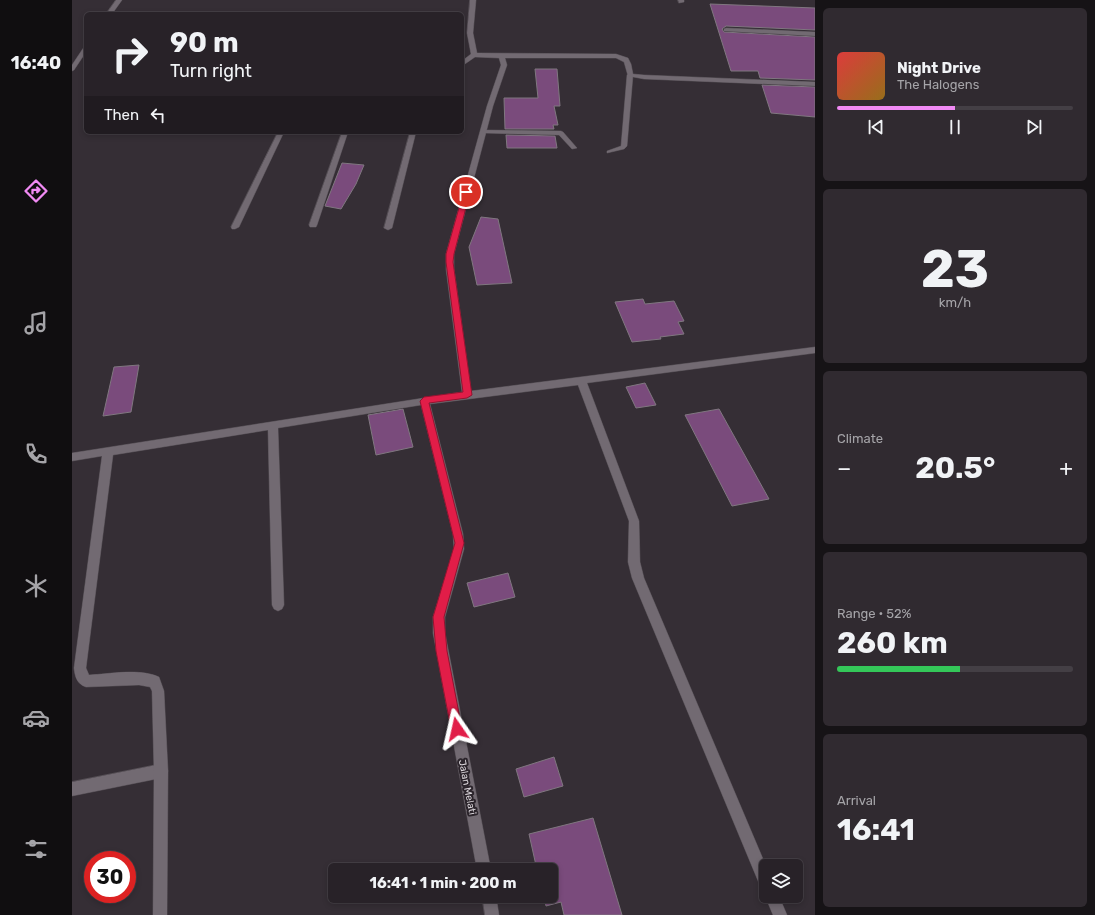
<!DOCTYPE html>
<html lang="en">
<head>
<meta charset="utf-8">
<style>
	:root { --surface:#282228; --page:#302a30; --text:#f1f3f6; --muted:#a5a4a8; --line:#443f45; --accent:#f18af4 }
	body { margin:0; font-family:Rubik,sans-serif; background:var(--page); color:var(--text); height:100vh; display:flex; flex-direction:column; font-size:15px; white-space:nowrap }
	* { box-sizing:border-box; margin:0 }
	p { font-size:13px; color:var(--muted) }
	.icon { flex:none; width:22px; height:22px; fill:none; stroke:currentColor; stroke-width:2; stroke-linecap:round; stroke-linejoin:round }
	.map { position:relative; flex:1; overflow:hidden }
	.details { display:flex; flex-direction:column; gap:8px; padding:8px; background:#161316; width:280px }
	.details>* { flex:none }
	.top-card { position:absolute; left:12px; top:12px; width:380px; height:122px; border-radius:6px; box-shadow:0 2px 6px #0003,0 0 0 1px var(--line); background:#282228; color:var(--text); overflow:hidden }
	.fabs { position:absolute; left:687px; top:859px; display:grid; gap:8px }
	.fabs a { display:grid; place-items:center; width:44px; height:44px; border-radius:6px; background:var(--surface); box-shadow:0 2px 6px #0003,0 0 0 1px var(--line); font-size:20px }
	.speed { position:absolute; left:12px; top:851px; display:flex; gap:8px; font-size:20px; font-weight:700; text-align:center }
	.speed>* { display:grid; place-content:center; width:52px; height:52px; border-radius:50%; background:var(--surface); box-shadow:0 2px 6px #0003,0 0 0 1px var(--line); line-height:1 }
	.speed .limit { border:6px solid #d22; background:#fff; color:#111 }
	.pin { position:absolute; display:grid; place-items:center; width:34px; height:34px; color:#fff; margin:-17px; border:2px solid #fff; border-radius:50%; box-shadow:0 1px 4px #0007 }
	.me { position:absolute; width:44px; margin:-22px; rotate:349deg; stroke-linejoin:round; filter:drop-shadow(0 0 3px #0008) }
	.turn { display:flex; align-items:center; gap:14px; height:84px; padding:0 20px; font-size:18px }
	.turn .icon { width:52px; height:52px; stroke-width:2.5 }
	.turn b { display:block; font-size:28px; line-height:34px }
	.then { display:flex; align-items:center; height:38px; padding:0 20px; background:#0003; gap:8px; font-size:15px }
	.big { font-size:30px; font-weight:700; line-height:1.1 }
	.details .tile { flex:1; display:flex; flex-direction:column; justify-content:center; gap:6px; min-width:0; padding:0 14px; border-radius:6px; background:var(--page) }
	.details .dial { align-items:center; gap:0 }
	.dial b { font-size:52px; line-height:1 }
	.song { display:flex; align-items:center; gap:12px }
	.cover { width:48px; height:48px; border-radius:6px; background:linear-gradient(135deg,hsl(0 70% 55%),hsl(40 70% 35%)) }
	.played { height:4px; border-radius:2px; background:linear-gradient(90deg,var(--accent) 50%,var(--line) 50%) }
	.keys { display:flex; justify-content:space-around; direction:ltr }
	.heat { display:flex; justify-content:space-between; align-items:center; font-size:22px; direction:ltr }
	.charge { height:6px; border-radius:3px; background:linear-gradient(90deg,#34c759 52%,var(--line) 0) }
	.trip { position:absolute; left:256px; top:863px; width:230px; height:40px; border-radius:6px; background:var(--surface); box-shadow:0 2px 6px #0003,0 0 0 1px var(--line); font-weight:700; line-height:40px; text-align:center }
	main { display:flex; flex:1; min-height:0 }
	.dock { display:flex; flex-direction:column; width:72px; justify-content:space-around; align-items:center; background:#100e10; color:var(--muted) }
	.dock .icon { width:28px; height:28px }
	.dock .on { color:var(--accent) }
	.dock b { font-size:18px; color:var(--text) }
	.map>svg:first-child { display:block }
	.building { fill:#7a4b7c; stroke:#807780 }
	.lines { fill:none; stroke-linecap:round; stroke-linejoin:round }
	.lane-casing { stroke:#534d53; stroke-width:1 }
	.street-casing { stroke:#534d53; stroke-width:1 }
	.lane { fill:#726a72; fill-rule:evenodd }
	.street { fill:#726a72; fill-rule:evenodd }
	.route { fill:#e11d48; stroke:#92132f }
	.labels { text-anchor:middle; stroke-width:4; stroke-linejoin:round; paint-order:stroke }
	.street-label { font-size:10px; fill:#ded9de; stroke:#2b242b }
</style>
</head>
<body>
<main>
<nav class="dock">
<b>16:40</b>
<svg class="icon on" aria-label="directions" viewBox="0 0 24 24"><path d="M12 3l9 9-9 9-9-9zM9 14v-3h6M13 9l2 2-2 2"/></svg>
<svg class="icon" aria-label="music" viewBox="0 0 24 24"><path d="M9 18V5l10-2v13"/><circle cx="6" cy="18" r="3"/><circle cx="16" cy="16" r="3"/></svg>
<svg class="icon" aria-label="phone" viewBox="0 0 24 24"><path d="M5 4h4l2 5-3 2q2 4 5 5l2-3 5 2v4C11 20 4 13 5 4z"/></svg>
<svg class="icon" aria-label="climate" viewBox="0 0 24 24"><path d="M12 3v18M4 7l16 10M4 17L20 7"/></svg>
<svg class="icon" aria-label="car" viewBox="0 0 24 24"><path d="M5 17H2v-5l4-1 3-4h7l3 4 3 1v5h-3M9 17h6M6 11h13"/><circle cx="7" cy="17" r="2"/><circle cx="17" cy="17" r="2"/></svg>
<svg class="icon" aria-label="filters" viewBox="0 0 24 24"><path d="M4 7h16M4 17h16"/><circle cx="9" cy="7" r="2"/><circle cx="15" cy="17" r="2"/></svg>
</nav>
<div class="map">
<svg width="743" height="915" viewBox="0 0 743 915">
	<rect width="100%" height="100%" fill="#352e35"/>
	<g class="building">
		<polygon points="638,4 743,8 743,30 654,26 650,29 652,32 743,37 743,80 688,78 686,71 659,71"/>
		<polygon points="463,69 485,69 488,106 482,106 486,125 481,125 482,129 433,129 432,98 466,98"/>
		<polygon points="690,85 743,87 743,117 699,113"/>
		<polygon points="434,135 483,136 485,148 435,148"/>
		<polygon points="270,163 292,165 284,184 269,209 253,206"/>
		<polygon points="409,217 426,219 440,283 405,285 397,247"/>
		<polygon points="571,299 573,304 602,301 612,321 606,322 612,334 588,337 589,339 560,342 543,302"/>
		<polygon points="67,365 59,412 31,416 42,367"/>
		<polygon points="573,383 584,405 564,408 554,387"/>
		<polygon points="331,409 341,447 304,455 296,415"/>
		<polygon points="647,409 697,499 660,506 613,415"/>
		<polygon points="436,573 443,597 402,607 395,583"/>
		<polygon points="482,757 491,786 452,797 444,769"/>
		<polygon points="521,818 550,915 492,915 489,902 474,906 472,896 479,896 479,870 465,870 457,834"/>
	</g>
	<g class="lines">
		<defs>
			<g id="lane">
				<polygon points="558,73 561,75 555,146 552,149 535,153 535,151 549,146 555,75"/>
				<polygon points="409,130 489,131 491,132 505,148 500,149 487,135 411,133 409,132"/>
				<polygon points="89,764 94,766 96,771 94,776 89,778 0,796 0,782"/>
			</g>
			<g id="street">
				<polygon points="44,0 50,0 40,14 34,14"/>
				<path d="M398,0H404L401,33L405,53L544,54L556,58L559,64L561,74L572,75L743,82V86L572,79L556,76L552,62L544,58H433L435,65L421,106L382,254V269L399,391L743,347V353L515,383L567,521L568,562L572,578L694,866V890L689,888L560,578L556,562L557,521L506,385L358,404L391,534L392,549L373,617V633L419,870H405L361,633V617L382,549L381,534L349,405L206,428L212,605L210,609L206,611L202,609L200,605L196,430L41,455L14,668L17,675C38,674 67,668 87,677L92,691L96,771L95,915H81L82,771L80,691L78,687L67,685L14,687C5,684 3,677 2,668L30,456L0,461V453L390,392L374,269V254L415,106L429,65L427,58L403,57L390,66V61L399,54L395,33Z"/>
				<polygon points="606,0 612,0 612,2 607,3"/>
				<polygon points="654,28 743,32 743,36 652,31 652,29"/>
				<polygon points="14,46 14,52 2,70 0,71 0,65 12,47"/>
				<polygon points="206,132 212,132 167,227 163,229 160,229 159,227"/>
				<polygon points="270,132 276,132 245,225 244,227 238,227 237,225"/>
				<polygon points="338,132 344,132 320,228 316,230 312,228"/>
				<polygon points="694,893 694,896 707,896 715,915 701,915 693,896"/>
				<polygon points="410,896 424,896 427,915 413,915"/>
			</g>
		</defs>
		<use href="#lane" class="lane-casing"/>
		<use href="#street" class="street-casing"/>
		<use href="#lane" class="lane"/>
		<use href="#street" class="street"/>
	</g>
	<polygon class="route" points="392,190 398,192 382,254 381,262 400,395 395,398 357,403 392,543 372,617 375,651 390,729 389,733 385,735 380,733 379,729 364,651 361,617 383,543 348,401 352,397 391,392 374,262 374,254"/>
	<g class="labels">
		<g class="street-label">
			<text transform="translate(396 787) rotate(79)" y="4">Jalan Melati</text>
		</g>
	</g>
</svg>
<div class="fabs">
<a><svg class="icon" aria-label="layers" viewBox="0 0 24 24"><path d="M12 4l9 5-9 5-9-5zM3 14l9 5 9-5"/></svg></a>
</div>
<div class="speed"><div class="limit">30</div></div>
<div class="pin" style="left:394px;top:192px;background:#d93025"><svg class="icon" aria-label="arrive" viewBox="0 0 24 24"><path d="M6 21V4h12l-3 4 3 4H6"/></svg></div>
<svg class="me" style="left:385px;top:729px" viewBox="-20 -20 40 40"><path d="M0-17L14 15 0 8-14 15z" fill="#e11d48" stroke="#fff" stroke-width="4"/></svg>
<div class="trip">16:41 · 1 min · 200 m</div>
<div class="top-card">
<div class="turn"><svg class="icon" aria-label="right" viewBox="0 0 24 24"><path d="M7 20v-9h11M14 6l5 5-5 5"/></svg><div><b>90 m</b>Turn right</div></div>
<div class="then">Then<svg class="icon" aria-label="left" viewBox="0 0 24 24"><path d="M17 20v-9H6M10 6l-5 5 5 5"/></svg></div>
</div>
</div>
<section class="details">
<div class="tile">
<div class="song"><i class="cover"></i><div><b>Night Drive</b><p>The Halogens</p></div></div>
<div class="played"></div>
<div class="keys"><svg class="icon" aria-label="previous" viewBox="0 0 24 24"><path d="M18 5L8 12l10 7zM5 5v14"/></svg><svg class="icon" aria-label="pause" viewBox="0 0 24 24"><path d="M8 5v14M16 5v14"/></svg><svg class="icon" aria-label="next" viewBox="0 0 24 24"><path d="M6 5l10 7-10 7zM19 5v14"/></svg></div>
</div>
<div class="tile dial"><b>23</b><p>km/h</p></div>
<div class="tile"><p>Climate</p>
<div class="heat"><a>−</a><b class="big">20.5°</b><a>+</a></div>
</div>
<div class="tile"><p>Range · 52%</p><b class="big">260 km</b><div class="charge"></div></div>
<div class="tile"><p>Arrival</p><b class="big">16:41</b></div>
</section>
</main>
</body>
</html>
